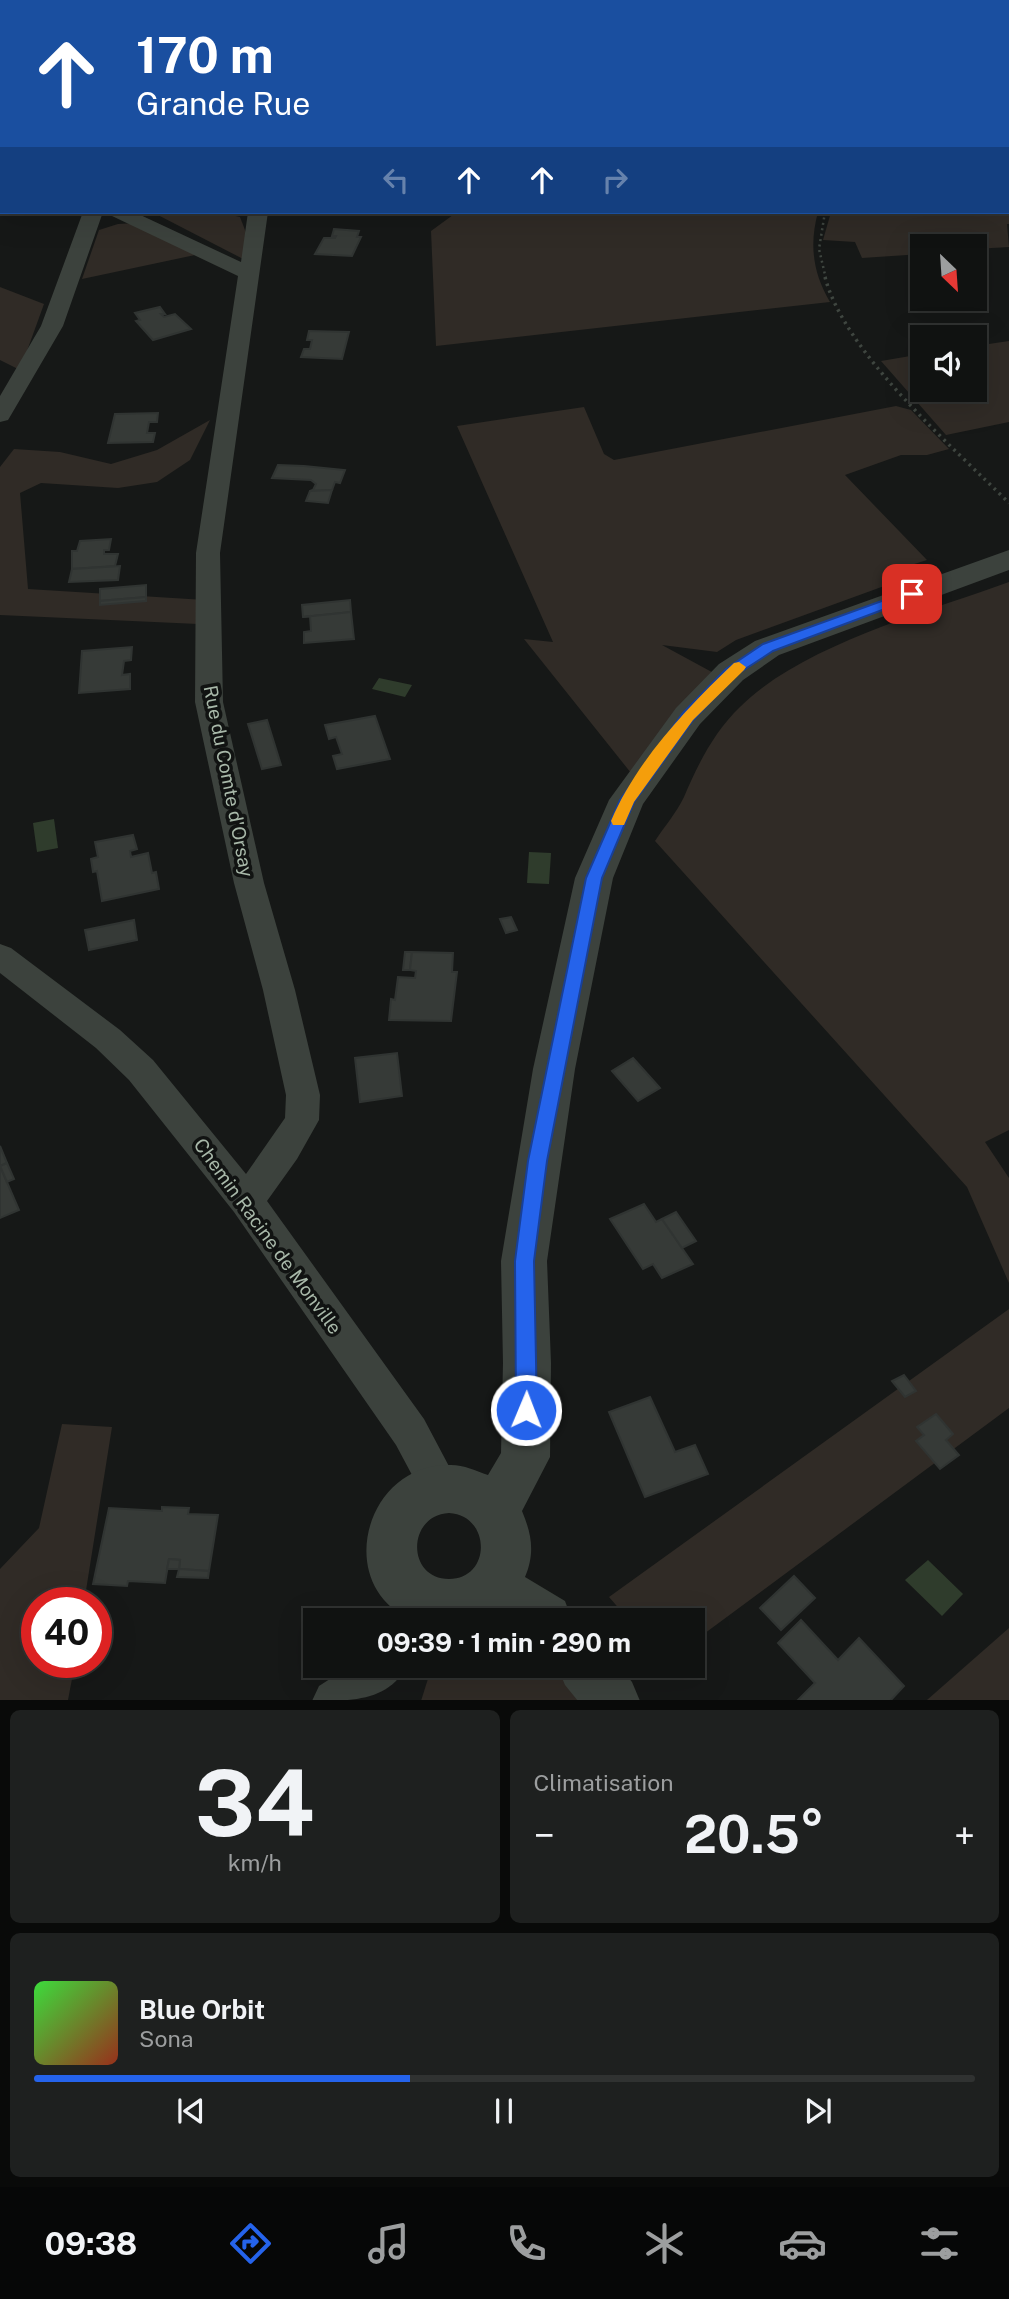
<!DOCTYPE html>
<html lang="fr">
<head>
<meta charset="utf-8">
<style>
	:root { --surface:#101211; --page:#1e201f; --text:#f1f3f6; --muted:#9c9e9f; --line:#303231; --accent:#2563eb }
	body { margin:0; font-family:"Public Sans",sans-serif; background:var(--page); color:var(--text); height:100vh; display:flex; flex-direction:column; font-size:26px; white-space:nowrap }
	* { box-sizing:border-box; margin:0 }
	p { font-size:23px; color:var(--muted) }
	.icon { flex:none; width:38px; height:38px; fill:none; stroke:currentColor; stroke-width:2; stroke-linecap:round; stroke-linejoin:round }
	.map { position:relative; height:1700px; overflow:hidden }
	.details { display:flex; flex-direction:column; gap:10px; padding:10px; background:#090a09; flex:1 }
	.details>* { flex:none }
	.banner { position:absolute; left:0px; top:0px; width:1010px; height:214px; box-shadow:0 7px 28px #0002,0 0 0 2px var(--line); background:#1a4fa0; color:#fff; overflow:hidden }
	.needle { width:46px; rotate:155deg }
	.controls { position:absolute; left:910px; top:234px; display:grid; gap:14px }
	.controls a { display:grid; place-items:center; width:77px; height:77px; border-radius:0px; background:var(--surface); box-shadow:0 7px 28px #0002,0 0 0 2px var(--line); font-size:35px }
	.speed { position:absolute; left:21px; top:1587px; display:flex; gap:14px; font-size:35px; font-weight:700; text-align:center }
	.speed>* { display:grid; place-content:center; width:91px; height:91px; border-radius:50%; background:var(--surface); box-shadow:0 7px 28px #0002,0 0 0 2px var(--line); line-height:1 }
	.speed .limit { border:10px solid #d22; background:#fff; color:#111 }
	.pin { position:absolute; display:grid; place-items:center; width:60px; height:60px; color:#fff; margin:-30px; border-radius:14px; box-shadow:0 4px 10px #0006 }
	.me { position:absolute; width:77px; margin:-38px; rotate:1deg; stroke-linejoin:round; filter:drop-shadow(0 0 5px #0008) }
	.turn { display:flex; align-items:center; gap:24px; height:147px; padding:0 21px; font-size:32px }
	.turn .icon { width:91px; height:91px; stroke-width:2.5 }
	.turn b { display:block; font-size:49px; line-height:60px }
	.lanes { display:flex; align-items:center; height:66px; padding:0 21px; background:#0003; justify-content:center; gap:35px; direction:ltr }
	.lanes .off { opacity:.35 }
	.big { font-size:52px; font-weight:700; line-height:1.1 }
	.details .card { flex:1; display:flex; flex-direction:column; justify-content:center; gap:10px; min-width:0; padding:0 24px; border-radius:10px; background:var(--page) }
	.details .dial { align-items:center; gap:0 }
	.dial b { font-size:91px; line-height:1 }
	.song { display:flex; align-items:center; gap:21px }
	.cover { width:84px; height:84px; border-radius:10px; background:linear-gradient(135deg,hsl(120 70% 55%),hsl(10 70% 35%)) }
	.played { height:7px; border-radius:4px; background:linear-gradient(90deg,var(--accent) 40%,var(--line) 40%) }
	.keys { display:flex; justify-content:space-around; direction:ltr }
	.heat { display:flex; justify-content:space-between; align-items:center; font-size:38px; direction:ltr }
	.details .tiles { flex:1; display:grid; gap:10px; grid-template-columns:1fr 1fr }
	.card:last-child { grid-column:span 2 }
	.trip { position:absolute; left:303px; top:1608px; width:402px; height:70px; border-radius:0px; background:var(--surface); box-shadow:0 7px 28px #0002,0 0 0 2px var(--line); font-weight:700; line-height:70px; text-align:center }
	.menu { display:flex; height:112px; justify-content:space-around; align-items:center; background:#060707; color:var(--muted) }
	.menu .icon { width:49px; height:49px }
	.menu .selected { color:var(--accent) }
	.menu b { font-size:32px; color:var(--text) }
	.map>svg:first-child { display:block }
	.green { fill:#302b26 }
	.water { fill:#2f3c2c }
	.building { fill:#363a37; stroke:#303432; stroke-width:2 }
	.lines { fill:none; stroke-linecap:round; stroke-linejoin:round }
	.path-far1 { stroke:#3f4640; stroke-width:2.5; stroke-dasharray:2 3.5; stroke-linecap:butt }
	.path { stroke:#3f4640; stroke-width:3.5; stroke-dasharray:2.5 4.5; stroke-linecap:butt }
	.minor { fill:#3c423d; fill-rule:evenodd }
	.tertiary { fill:#3c423d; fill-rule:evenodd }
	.route { fill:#2563eb; stroke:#184099; stroke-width:2 }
	.slow { fill:#f59e0b }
	.labels { text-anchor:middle; stroke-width:7; stroke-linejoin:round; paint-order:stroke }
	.street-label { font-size:19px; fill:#a8b8a9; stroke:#111312 }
</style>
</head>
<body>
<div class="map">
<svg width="1009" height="1701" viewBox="0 0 1009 1701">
	<rect width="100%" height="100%" fill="#161817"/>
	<g class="green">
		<polygon points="0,0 1009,0 1009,224 1007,224 1009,247 975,249 975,247 922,247 922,254 862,258 855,242 823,240 831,212 1008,212 1008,2 2,2 2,24"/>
		<polygon points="218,212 240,217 248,238 247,261 154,213"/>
		<path d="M457,212H818C809,245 813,273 830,302L436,346L431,231Z"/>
		<polygon points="137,223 195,255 82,279 99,230 118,224"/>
		<polygon points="0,287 44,304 20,370 0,360"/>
		<polygon points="1009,341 1009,422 946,435 881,361 922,354 922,390 975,390 975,346"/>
		<polygon points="896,406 911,410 949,449 927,455 901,455 845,475 927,560 908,566 898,581 736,640 717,652 662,645 721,677 635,778 524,639 553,642 457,426 584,407 604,454 614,460"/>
		<polygon points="210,420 190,460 157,482 118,488 41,483 20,493 28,589 205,600 198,624 0,615 0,467 14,449 60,452 111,464 157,450"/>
		<path d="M1009,582V1130L985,1142L1009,1178V1283L967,1187L655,841C664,827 677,812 684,797C698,764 714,732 740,707C802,645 927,612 1009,582Z"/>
		<polygon points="1009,1309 1009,1408 693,1642 693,1620 629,1620 609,1597"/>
		<polygon points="62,1424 112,1427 84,1603 37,1603 37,1662 75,1663 68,1700 0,1700 0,1569 39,1528"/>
		<polygon points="1009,1628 1009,1700 927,1700"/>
		<polygon points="432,1666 570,1666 600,1701 421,1701"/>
	</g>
	<g class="water">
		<polygon points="379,678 412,685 405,697 372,689"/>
		<polygon points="54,819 58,848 37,852 33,823"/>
		<polygon points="529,852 551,853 549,884 527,883"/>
		<polygon points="928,1560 963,1594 942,1616 905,1580"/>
	</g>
	<g class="building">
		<polygon points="334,229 359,231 357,237 361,237 352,256 315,254 324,238 335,238 336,236 332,236"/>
		<polygon points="160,307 165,314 161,314 164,317 175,314 191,329 153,340 136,321 140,320 135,313"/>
		<polygon points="309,331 349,332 342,359 301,357 304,349 310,349 312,340 307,340"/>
		<polygon points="158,413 157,422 149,422 147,433 155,433 153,442 108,443 115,414"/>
		<polygon points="278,465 304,466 345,470 340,483 335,482 332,490 310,491 313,490 316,484 311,480 272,478"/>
		<polygon points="332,490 328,503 306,501 310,491"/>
		<polygon points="111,539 109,550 104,550 104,554 118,554 115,566 72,569 72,551 77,551 80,541"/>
		<polygon points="120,566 118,580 69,582 72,569"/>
		<polygon points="146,585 146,597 100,601 100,589"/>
		<polygon points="146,597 146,601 100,605 100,601"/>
		<polygon points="350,600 351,612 303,617 302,605"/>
		<polygon points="351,612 354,639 304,643 304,632 311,631 310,616 303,617"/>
		<polygon points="132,647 131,660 124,661 122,675 130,674 130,689 79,693 82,651"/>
		<polygon points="375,716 390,759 337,769 333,756 342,754 336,737 329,739 325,725"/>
		<polygon points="267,720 281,765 262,769 248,724"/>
		<polygon points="133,835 137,849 130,851 131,857 148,853 152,873 156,872 159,889 102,901 97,871 93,872 91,859 98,857 95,842"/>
		<polygon points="511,917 517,930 506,933 500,919"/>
		<polygon points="134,920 137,940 89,950 85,930"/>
		<polygon points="405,952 412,952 410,970 403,970"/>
		<polygon points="412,952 453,953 452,972 457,972 451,1021 389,1020 391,999 395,1000 398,977 415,978 416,971 410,970"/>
		<polygon points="397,1053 402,1096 360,1102 355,1058"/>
		<polygon points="633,1058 660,1088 638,1101 612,1071"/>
		<polygon points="0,1146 7,1163 0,1166 19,1210 0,1218"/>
		<polygon points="7,1163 14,1179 7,1182 0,1166"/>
		<polygon points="644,1204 656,1222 662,1219 693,1264 662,1278 653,1264 643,1269 610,1219"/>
		<polygon points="676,1212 696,1241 682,1248 662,1219"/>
		<polygon points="904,1375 916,1391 905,1397 892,1381"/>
		<polygon points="650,1397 675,1452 695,1445 708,1474 645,1497 609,1412"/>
		<polygon points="936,1414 953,1434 946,1440 959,1455 940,1469 916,1441 924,1435 917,1427"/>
		<polygon points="162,1507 189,1508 188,1514 218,1515 209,1571 179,1569 180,1560 169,1559 165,1583 128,1581 127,1586 93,1584 109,1508 162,1511"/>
		<polygon points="169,1559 180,1560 179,1569 167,1569"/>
		<polygon points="179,1569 209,1571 208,1578 177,1577"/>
		<polygon points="794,1576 815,1598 781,1630 760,1608"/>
		<polygon points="801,1620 838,1660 859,1638 904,1686 890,1701 797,1701 815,1683 778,1643"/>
	</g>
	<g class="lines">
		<g class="path-far1">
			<polyline points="461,2 464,0"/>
			<polyline points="825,212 819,249 826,279"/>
		</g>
		<path class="path" d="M825,277C845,354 953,447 1009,503"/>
		<g class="minor">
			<polygon points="154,0 170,0 153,2"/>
			<rect x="0" y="45" width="2" height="10"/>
			<rect x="0" y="192" width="2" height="12"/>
			<polygon points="83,212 103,212 63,326 11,415 8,420 0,422 0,396 41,326"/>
			<polygon points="109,212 134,212 241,262 248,212 268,212 220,553 223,702 264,883 295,990 320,1095 319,1120 297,1159 267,1201 424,1419 461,1489 455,1503 441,1509 427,1503 396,1445 234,1212 129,1080 96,1048 0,973 0,944 11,948 120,1030 153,1060 246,1174 285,1118 286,1095 263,990 234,883 195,702 196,553 238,276 112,216"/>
			<path d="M350,1666H407C388,1701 353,1701 312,1701L319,1686Z"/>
		</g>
		<g class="tertiary">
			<path d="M1009,550V570L779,655L743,680L700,724L643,804L613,878L575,1069L547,1261L551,1363L550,1457L522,1511C532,1535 535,1553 525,1577L565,1601L572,1620H499L494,1617L486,1620H412C332,1586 365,1462 451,1465C464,1465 476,1471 488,1475L501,1453L503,1363L501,1261L533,1069L575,878L609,800L676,708L719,664L755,641ZM449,1513C491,1515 492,1579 449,1579C406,1579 407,1515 449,1513Z"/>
			<polygon points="557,1666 619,1666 632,1682 640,1701 578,1701 565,1685"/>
		</g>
	</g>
	<polygon class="route" points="912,590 917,591 917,597 773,651 736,675 693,720 634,802 602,878 547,1161 534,1261 537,1410 534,1417 526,1420 519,1417 516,1410 515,1261 528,1161 586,878 620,800 683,713 726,669 763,644"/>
	<path class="slow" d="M739,662L746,667L744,670L693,720L634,802L624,825H613L611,821C637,760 686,709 734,663Z"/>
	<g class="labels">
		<g class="street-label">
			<text transform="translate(229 781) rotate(79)" y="7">Rue du Comte d'Orsay</text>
			<text transform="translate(268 1236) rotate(54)" y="7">Chemin Racine de Monville</text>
		</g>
	</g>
</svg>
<div class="controls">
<a><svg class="needle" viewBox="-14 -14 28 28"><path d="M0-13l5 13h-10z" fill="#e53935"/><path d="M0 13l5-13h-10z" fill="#9c9e9f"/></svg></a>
<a><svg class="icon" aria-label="sound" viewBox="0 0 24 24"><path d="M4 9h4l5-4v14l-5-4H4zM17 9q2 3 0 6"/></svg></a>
</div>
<div class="speed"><div class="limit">40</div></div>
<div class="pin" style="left:912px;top:594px;background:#d93025"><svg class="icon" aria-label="arrive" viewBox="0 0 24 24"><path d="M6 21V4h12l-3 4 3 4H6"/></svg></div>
<svg class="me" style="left:526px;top:1410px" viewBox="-20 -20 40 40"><circle r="17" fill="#2563eb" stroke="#fff" stroke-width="3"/><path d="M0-11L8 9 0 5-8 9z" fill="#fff"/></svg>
<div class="trip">09:39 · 1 min · 290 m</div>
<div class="banner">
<div class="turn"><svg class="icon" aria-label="ahead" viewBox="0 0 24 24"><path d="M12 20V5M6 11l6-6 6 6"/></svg><div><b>170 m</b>Grande Rue</div></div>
<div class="lanes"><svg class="icon off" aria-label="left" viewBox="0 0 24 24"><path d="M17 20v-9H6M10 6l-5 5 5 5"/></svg><svg class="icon" aria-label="ahead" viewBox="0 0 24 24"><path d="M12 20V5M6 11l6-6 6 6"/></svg><svg class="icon" aria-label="ahead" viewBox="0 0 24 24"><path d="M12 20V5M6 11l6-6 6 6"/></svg><svg class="icon off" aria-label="right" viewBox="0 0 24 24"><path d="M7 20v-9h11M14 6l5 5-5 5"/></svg></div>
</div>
</div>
<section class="details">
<div class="tiles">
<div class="card dial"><b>34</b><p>km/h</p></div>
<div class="card"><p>Climatisation</p>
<div class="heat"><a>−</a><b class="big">20.5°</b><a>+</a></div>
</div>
<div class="card">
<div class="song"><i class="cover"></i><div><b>Blue Orbit</b><p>Sona</p></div></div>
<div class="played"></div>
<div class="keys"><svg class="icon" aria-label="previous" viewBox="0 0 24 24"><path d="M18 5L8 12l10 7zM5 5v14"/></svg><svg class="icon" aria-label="pause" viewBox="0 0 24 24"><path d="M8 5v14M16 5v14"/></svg><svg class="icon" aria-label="next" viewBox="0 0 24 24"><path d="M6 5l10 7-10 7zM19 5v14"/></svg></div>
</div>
</div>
</section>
<nav class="menu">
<b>09:38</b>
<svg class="icon selected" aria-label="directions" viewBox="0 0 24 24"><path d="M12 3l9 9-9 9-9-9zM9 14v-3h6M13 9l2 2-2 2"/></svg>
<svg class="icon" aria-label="music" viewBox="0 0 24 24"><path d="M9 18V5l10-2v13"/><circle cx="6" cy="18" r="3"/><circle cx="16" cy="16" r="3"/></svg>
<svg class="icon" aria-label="phone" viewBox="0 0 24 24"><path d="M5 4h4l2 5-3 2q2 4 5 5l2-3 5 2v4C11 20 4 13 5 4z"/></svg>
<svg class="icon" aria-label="climate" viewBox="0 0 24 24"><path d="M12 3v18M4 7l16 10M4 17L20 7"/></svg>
<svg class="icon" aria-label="car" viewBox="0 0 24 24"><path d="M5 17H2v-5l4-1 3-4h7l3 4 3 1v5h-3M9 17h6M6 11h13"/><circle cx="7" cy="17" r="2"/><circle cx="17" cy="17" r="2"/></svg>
<svg class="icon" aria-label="filters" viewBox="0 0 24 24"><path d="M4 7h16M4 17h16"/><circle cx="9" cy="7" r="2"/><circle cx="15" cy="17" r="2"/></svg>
</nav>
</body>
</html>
